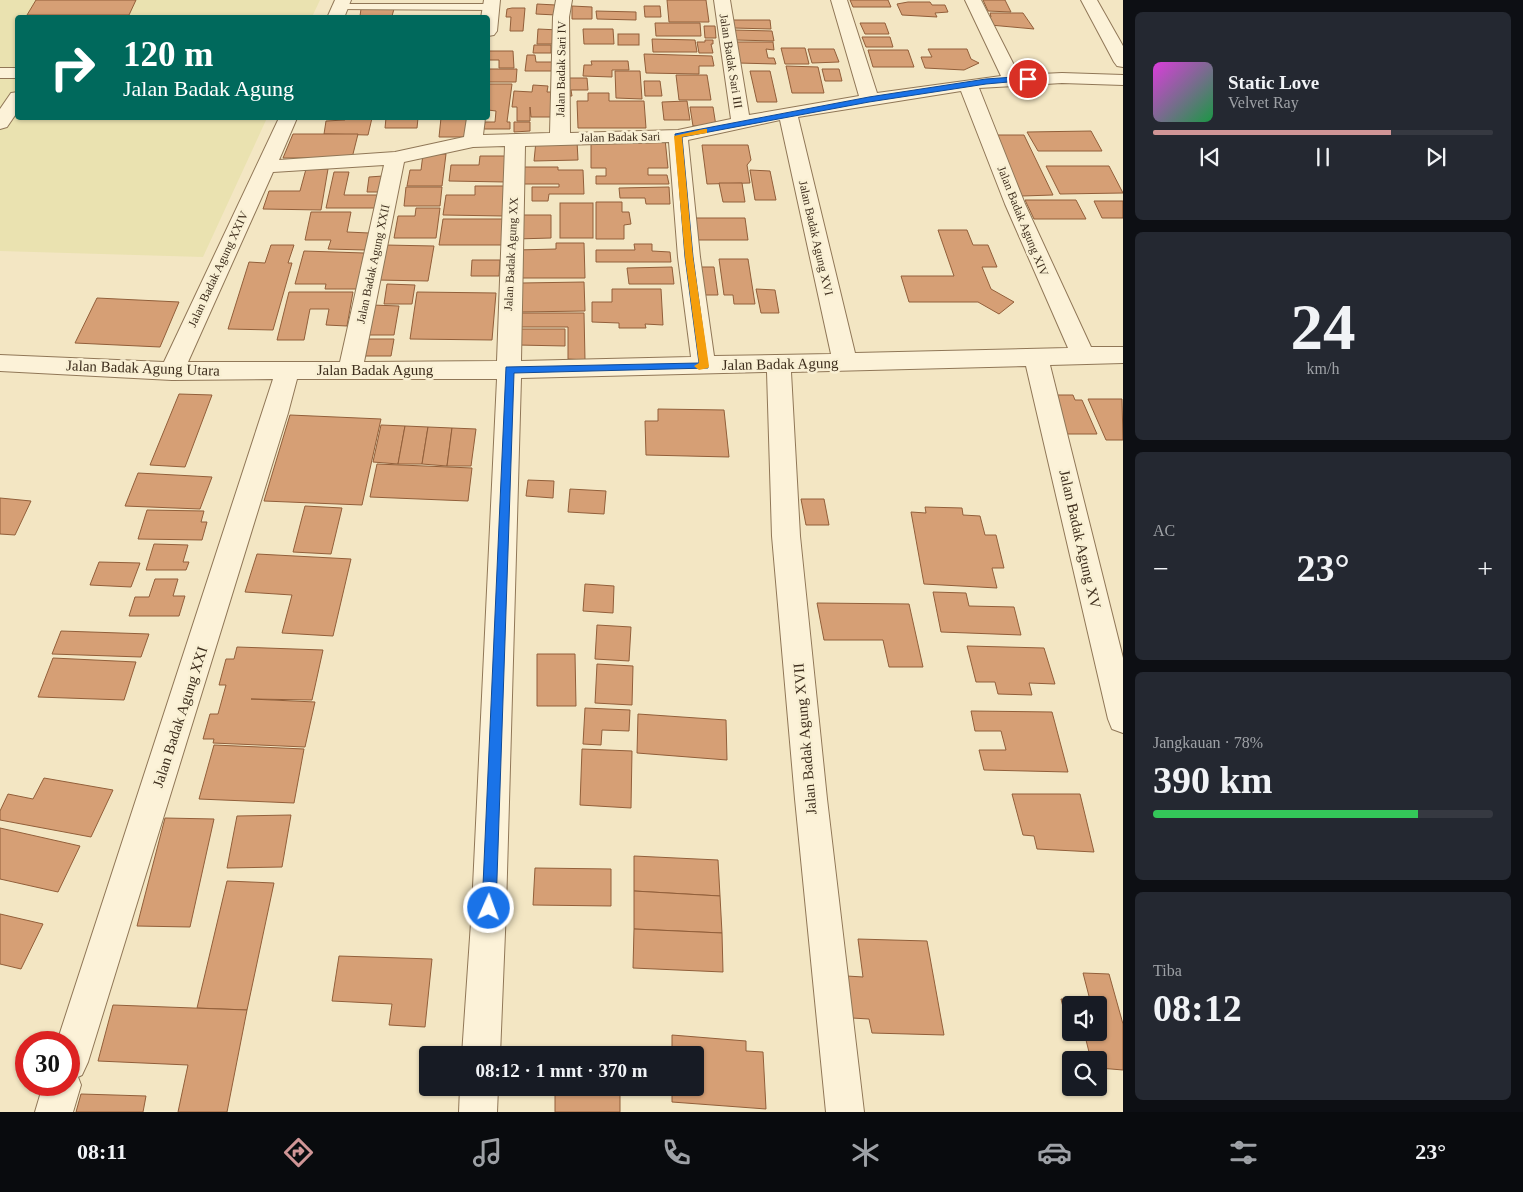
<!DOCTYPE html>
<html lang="id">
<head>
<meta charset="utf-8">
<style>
	:root { --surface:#171b24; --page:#242831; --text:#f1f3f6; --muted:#9ea1a6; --line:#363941; --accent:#d09596 }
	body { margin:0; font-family:Georgia,serif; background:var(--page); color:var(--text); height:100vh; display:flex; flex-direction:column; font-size:19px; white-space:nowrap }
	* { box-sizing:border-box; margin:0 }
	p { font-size:16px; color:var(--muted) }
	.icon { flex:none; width:28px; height:28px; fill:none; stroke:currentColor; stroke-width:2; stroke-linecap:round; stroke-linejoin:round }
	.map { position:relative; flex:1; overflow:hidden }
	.details { display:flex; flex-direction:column; gap:12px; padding:12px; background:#0d0f14; width:400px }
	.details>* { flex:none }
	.top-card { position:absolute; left:15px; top:15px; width:475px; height:105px; border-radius:5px; box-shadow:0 1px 4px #0004; background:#00695c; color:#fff; overflow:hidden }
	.tools { position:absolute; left:1062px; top:996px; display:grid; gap:10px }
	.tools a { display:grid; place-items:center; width:45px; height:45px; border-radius:5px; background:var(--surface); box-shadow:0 1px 4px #0004; font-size:25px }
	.speed { position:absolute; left:15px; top:1031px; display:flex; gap:10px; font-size:25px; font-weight:700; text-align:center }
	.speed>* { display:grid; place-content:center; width:65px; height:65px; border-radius:50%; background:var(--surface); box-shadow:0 1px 4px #0004; line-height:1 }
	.speed .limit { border:8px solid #d22; background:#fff; color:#111 }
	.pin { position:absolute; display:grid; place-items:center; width:42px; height:42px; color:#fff; margin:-21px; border:2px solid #fff; border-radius:50%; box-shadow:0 1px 5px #0007 }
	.me { position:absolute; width:55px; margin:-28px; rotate:2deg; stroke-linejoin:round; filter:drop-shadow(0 0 4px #0008) }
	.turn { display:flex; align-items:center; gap:18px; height:105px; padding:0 25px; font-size:22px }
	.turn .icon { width:65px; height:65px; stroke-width:2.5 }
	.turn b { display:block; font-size:35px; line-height:42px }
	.big { font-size:38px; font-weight:600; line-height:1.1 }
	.details .tile { flex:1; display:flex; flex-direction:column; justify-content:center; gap:8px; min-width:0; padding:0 18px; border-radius:8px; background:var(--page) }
	.details .dial { align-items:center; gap:0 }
	.dial b { font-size:65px; line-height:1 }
	.song { display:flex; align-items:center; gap:15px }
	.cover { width:60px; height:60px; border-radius:8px; background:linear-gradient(135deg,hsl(300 70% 55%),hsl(140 70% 35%)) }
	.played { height:5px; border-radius:2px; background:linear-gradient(90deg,var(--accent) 70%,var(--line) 70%) }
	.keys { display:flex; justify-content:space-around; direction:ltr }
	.heat { display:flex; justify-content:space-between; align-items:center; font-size:28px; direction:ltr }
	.charge { height:8px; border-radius:4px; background:linear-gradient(90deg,#34c759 78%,var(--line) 0) }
	.trip { position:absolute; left:419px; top:1046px; width:285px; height:50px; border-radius:5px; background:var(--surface); box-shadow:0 1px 4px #0004; font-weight:600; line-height:50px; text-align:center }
	.tab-bar { display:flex; height:80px; justify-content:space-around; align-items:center; background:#090b0e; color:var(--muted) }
	.tab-bar .icon { width:35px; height:35px }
	.tab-bar .selected { color:var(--accent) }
	.tab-bar b { font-size:22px; color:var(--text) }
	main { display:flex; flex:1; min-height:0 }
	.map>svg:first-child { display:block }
	.farmland { fill:#eae2b0 }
	.building { fill:#d69f75; stroke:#925f3a; fill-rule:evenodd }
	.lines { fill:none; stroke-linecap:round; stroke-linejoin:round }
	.service-casing { stroke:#907757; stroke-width:2 }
	.minor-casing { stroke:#907757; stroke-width:2 }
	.service { fill:#fcf2d8; fill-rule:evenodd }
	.minor { fill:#fcf2d8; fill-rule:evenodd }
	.route { fill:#1a73e8; stroke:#114b97 }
	.slow { fill:#f59e0b }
	.labels { text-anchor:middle; stroke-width:5; stroke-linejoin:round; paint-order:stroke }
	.far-street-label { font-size:12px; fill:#3e2e1d; stroke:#f9f0d4 }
	.street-label { font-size:15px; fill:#3e2e1d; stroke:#f9f0d4 }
</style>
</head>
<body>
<main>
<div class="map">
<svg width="1123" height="1112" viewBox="0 0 1123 1112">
	<rect width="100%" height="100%" fill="#f3e6c3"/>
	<polygon class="farmland" points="0,0 320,0 312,17 18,18 18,118 267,118 203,257 0,251"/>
	<g class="building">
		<polygon points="36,0 136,0 129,15 27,15"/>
		<polygon points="667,0 706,0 709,22 669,22"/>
		<polygon points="850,0 888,0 891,7 853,7"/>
		<polygon points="983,0 1005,0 1011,12 988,11"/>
		<polygon points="908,2 930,2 932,5 945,5 948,12 935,13 937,17 902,15 897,4"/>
		<polygon points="537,4 556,5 556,15 536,14"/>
		<polygon points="572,6 592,7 592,19 572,19"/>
		<polygon points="644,6 660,6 661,17 645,17"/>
		<polygon points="512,8 525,8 523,31 510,31 511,17 506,17 507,9"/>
		<polygon points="361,9 394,9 392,16 360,16"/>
		<polygon points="596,11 636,12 636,20 597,19"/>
		<polygon points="990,13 1023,13 1034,29 990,25 987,17 991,17"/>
		<polygon points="733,20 770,20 771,29 734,28"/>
		<polygon points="655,23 700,23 701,36 656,36"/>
		<polygon points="860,23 885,23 889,34 865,34"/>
		<polygon points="704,26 715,26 716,38 705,38"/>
		<polygon points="538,29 559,30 559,44 537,44"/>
		<polygon points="583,29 613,29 614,44 584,44"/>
		<polygon points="734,30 772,31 774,41 736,40"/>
		<rect x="618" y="34" width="21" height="11"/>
		<polygon points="862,37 890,37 893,47 866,47"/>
		<polygon points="652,39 695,40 697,52 653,52"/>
		<polygon points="705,40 713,40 713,44 711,44 713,53 699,53 697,42 705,42"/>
		<polygon points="736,42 773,42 774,50 766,49 768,58 774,58 776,64 738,63"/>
		<polygon points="534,45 551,45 551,53 533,53"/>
		<polygon points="781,48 805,48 809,64 785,64"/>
		<polygon points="808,49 834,49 839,62 812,63"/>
		<polygon points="928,49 967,49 971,59 979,63 964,70 925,68 921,57 932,57"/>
		<polygon points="868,50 908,50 914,67 873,67"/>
		<polygon points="488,51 513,51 514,68 499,68 499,60 488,60"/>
		<polygon points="644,54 712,56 714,66 699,66 699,74 646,73"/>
		<polygon points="527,55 535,55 536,62 555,62 554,71 525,71"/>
		<polygon points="591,61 628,61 629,70 612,70 612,77 583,76 584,65 592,65"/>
		<polygon points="786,66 818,67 824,93 792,93"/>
		<polygon points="488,69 517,69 516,82 488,82"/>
		<polygon points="822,69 839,69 842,81 825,81"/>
		<polygon points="615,71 640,71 642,99 616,98"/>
		<polygon points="750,71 770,71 777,102 757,102"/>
		<polygon points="676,75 707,75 711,100 679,100"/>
		<polygon points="564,78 587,78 588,90 571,90 572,96 563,96"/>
		<polygon points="644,81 660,81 662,96 645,96"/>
		<polygon points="488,84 512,84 507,122 510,122 510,129 484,129 485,122 495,122 496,111 488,110"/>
		<polygon points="533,85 548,86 547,92 556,92 556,117 531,117 530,107 530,121 517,121 517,107 512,107 514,91 532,92"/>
		<polygon points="588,93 609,93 609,101 644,101 646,128 578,128 577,101 588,101"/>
		<polygon points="687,101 690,120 664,120 662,102"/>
		<polygon points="690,107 713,107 716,126 693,126"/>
		<polygon points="345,118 372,118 368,135 324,134 326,121 345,120"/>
		<polygon points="386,118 418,118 417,128 385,128"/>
		<polygon points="441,118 471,118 469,137 439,137"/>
		<polygon points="514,122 530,122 530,131 514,132"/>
		<polygon points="1091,131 1102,151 1038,151 1027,132"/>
		<polygon points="293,134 358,134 352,158 283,158"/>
		<polygon points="994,135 1024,135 1053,195 1022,196"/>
		<polygon points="591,139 665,139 668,168 648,168 648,175 667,175 669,184 596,184 596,176 606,176 606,168 591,168"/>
		<polygon points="536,141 577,141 578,160 534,161"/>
		<polygon points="702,145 748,145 751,160 747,165 750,183 707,184"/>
		<polygon points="423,154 446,154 442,186 407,186 410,170 421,170"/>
		<polygon points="480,156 509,156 506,182 449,181 451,165 479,165"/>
		<polygon points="1046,166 1109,166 1123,193 1060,194"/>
		<polygon points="521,167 558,167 558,170 583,170 584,194 549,194 548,201 532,201 532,187 559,187 559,184 520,184"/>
		<polygon points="306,169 328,169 321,210 263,209 269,191 300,191"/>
		<polygon points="750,170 770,171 776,200 755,200"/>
		<polygon points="334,172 349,172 344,195 380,195 378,208 326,208"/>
		<polygon points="383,176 381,192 367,192 369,177"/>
		<polygon points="719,183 742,183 745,202 723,202"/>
		<polygon points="475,186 506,186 504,216 443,215 446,195 475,195"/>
		<polygon points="406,187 442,187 440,206 404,206"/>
		<polygon points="669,187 670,204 646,204 645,198 620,198 619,188"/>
		<polygon points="1025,200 1076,200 1086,219 1034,219"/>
		<polygon points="1094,201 1123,201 1123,218 1102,218"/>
		<polygon points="596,202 622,202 622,212 629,212 631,224 624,225 624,239 596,239"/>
		<rect x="560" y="203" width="33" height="35"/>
		<polygon points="416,208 440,208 436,238 394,238 398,216 415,216"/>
		<polygon points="311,212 351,212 347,232 369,233 365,250 328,249 331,240 305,240"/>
		<polygon points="517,215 551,215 551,238 516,239"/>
		<polygon points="692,218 745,218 748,240 694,240"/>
		<polygon points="443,219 505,219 503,245 439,245"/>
		<polygon points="938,230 967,230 973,245 988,245 997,267 982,267 991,289 1014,302 999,314 978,302 909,302 901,276 954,276"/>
		<polygon points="556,243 584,243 585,278 516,278 517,250 556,249"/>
		<polygon points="634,244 652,244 652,251 670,252 671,262 596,262 596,250 635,250"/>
		<polygon points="271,245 294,245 288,263 292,263 273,330 228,329 249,262 265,263"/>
		<polygon points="385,245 434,246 428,281 378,280"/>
		<polygon points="304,251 364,253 357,289 325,289 326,284 295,284"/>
		<polygon points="719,259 748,259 755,304 734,304 733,295 724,295"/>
		<polygon points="472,260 500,260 499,276 471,276"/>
		<polygon points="672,267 674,284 629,284 627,268"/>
		<polygon points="697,267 714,267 718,295 701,295"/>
		<polygon points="584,282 585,311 520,312 522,283"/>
		<polygon points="387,284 415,285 412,304 384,304"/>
		<polygon points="612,289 661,289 663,325 645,324 646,328 619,328 619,323 592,322 592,302 612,302"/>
		<polygon points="756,289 775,290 779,313 761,313"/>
		<polygon points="289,292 353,292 347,326 326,325 329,309 310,309 304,340 277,340"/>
		<polygon points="417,292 496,293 492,340 410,339"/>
		<polygon points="97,298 179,302 160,347 75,343"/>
		<polygon points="372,305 399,306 394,335 367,335"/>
		<polygon points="520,313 584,313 585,360 568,359 568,327 519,327"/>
		<polygon points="520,329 565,329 565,346 518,345"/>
		<polygon points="367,339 394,339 391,356 364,356"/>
		<polygon points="179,394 212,395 185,467 150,465"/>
		<polygon points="1051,395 1073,395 1075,400 1082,400 1097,434 1066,434"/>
		<polygon points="1088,399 1122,399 1123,440 1106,440"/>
		<polygon points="658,409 724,410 729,457 646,455 645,421 658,421"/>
		<polygon points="290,415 381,419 362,505 264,501"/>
		<polygon points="381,425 405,426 398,464 373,462"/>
		<polygon points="405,426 428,427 422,464 398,464"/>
		<polygon points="428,427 452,428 447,466 422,464"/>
		<polygon points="452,428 476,429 471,466 447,466"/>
		<polygon points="377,464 472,468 468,501 370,497"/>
		<polygon points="138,473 212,477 200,509 125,506"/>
		<polygon points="528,480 554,481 553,498 526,496"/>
		<polygon points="570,489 606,491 604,514 568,512"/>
		<polygon points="0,498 31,501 15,535 0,534"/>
		<polygon points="801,499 824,499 829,525 806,525"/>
		<polygon points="305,506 342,508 331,554 293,552"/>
		<polygon points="925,507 962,508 963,515 980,516 985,535 996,535 1004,568 992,568 997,588 924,584 911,512 926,513"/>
		<polygon points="147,510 204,511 201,522 207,522 202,540 138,539"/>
		<polygon points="154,544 188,545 183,562 189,562 186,570 146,570"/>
		<polygon points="257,554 351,559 333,636 282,633 292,595 245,592"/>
		<polygon points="99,562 140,563 131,587 90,585"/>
		<polygon points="155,579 178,579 173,596 185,596 179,616 129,616 135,597 149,597"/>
		<polygon points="585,584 614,586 613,613 583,611"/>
		<polygon points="933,592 966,593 969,606 1014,607 1021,635 941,632"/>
		<polygon points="817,603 909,604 923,667 889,667 883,640 824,640"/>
		<polygon points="597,625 631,627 629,661 595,659"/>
		<polygon points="61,631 149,634 141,657 52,654"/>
		<polygon points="967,646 1044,648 1055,684 1029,683 1032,695 998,694 995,682 976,682"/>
		<polygon points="237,647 323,650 312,700 251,699 315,702 305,747 213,743 214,739 203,739 210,714 218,714 226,685 219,685 226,659 234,659"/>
		<polygon points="537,654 575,654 576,706 537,706"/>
		<polygon points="53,658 136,662 124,700 38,697"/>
		<polygon points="597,664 633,666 632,705 595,703"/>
		<polygon points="585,708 630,710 629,731 602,730 601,745 583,744"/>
		<polygon points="971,711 1052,712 1068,772 984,770 979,750 1006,750 1001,731 975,731"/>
		<polygon points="638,714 726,720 727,760 637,753"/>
		<polygon points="214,745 304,749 294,803 199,799"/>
		<polygon points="582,749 632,751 631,808 580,805"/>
		<polygon points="44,778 113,790 91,837 0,820 0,811 8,794 33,799"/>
		<polygon points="1012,794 1080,794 1094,852 1037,849 1034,836 1023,835"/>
		<polygon points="291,815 282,867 227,868 237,816"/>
		<polygon points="165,818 214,819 190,927 137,926"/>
		<polygon points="0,828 80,846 58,892 0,879"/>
		<polygon points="634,856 718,860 720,896 634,891"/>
		<polygon points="535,868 611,869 611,906 533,905"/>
		<polygon points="227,881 274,883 247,1010 197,1008"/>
		<polygon points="634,891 720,896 722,933 634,929"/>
		<polygon points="0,914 43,924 21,969 0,964"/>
		<polygon points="634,929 722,933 723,972 633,968"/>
		<polygon points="858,939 927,941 944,1035 872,1033 869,1019 852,1018 847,976 863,977"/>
		<polygon points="339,956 432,959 425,1027 389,1025 392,1004 332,1001"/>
		<path d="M1083,973L1109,974L1123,1024V1070L1099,1068V1060H1091L1085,1036L1070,1035L1061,999L1090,1000ZM1071,1005H1099V1032H1071Z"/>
		<polygon points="113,1005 247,1010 227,1112 178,1112 188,1065 98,1061"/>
		<polygon points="672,1035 746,1041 746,1051 763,1052 766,1109 672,1102 672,1088 695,1088 695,1055 672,1055"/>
		<rect x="555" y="1088" width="65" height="24"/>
		<polygon points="81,1094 146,1096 143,1112 76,1112"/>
	</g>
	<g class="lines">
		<defs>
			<polygon id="service" points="340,4 491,4 496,7 491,10 336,9 335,7"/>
			<g id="minor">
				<polygon points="335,0 351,0 344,18 327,18"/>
				<polygon points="484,0 500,0 497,31 494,35 488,36 488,18 481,18"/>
				<path d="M556,0H572L569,17L570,133L678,130L731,119L714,0H730L749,115L859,96L831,0H847L877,93L1001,76L965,0H981L1019,75L1062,73L1123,75V85L1062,83L979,88L1025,204L1091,347H1123V363L1050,365L1123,658V733L1112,729L1108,719L1026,366L791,372L800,536L827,799L864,1112H826L795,799L772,536L767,372L521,378L506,908L500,1055H462L472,908L497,379H297L288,413L88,1062L82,1075L78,1077L81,1085L73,1112H35L43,1085H69V1042H57L273,379L172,380L0,371V355L164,362L279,118H297L279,160L395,152L464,137L467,118H485L483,135L550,133L553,17ZM961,91L1005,204L1068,348L855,353L798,117ZM780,120L831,354L714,356L700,257L688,140ZM669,142L678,257L691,357L521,361L525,146ZM505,146L497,361L364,362L404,162L473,147ZM384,165L340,362H188L273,172Z"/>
				<polygon points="1081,0 1097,0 1123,46 1123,67 1117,66 1114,62"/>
				<rect x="0" y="68" width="18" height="10"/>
				<polygon points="18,92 18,111 7,127 0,129 0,109 11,93"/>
				<polygon points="460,1088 498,1088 497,1112 459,1112"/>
			</g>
		</defs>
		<use href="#service" class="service-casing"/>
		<use href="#minor" class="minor-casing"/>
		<use href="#service" class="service"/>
		<use href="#minor" class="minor"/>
	</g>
	<polygon class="route" points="1028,76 1031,77 1031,80 986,84 869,102 682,137 693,257 708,368 514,373 496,908 494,913 489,915 484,913 482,908 506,367 699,363 685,257 675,134 869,97 986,79"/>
	<polygon class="slow" points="704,129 707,129 707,133 682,137 693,257 709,366 708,368 699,370 694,366 699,363 685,257 674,136"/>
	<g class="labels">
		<g class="far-street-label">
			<text transform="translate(731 61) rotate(81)" y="4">Jalan Badak Sari III</text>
			<text transform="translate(561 69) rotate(-89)" y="4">Jalan Badak Sari IV</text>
			<text transform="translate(620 137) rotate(-1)" y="4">Jalan Badak Sari</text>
			<text transform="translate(1023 221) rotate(68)" y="4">Jalan Badak Agung XIV</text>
			<text transform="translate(816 238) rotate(77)" y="4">Jalan Badak Agung XVI</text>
			<text transform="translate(511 254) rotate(-87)" y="4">Jalan Badak Agung XX</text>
			<text transform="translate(373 264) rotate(-78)" y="4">Jalan Badak Agung XXII</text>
			<text transform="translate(218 269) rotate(-65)" y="4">Jalan Badak Agung XXIV</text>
		</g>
		<g class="street-label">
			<text transform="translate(780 364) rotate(-1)" y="5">Jalan Badak Agung</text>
			<text transform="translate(143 368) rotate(2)" y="5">Jalan Badak Agung Utara</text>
			<text x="375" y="375">Jalan Badak Agung</text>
			<text transform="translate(1080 539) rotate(77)" y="5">Jalan Badak Agung XV</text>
			<text transform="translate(180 717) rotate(-72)" y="5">Jalan Badak Agung XXI</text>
			<text transform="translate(805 739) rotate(-95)" y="5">Jalan Badak Agung XVII</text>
		</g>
	</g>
</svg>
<div class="tools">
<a><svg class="icon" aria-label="sound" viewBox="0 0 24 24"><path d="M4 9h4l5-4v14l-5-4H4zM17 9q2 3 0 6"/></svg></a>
<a><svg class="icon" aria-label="search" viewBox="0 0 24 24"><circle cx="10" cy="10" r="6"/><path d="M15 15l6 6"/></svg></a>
</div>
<div class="speed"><div class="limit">30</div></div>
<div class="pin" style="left:1028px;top:79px;background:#d93025"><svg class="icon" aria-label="arrive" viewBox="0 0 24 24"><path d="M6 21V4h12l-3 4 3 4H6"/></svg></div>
<svg class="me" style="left:489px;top:908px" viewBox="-20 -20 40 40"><circle r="17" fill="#1a73e8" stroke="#fff" stroke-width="3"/><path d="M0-11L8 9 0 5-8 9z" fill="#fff"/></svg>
<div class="trip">08:12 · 1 mnt · 370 m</div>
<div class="top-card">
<div class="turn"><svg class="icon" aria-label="right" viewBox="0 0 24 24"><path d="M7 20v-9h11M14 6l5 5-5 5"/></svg><div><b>120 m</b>Jalan Badak Agung</div></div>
</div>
</div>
<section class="details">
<div class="tile">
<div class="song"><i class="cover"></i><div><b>Static Love</b><p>Velvet Ray</p></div></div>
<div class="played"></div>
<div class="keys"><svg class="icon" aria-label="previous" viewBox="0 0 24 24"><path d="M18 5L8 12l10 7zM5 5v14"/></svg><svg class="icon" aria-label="pause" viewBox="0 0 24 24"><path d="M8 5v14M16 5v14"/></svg><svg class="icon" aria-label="next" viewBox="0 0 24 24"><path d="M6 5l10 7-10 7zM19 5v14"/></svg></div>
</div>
<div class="tile dial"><b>24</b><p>km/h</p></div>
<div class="tile"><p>AC</p>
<div class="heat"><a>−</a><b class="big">23°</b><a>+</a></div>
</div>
<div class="tile"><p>Jangkauan · 78%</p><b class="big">390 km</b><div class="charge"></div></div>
<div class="tile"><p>Tiba</p><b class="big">08:12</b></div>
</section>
</main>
<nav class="tab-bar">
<b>08:11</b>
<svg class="icon selected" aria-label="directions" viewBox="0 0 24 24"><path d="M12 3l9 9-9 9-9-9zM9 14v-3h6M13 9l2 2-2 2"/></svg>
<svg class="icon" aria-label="music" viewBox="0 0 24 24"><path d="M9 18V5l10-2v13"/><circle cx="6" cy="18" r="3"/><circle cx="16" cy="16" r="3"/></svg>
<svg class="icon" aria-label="phone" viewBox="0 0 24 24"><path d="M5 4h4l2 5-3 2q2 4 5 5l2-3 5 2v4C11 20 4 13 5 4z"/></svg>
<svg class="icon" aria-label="climate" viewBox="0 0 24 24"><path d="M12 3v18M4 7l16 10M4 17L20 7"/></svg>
<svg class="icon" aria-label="car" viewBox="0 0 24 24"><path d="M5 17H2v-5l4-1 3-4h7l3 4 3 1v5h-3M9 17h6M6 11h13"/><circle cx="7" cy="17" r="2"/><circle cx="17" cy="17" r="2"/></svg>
<svg class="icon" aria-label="filters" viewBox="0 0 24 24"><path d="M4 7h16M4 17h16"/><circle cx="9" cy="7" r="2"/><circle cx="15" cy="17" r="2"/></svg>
<b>23°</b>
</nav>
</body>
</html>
